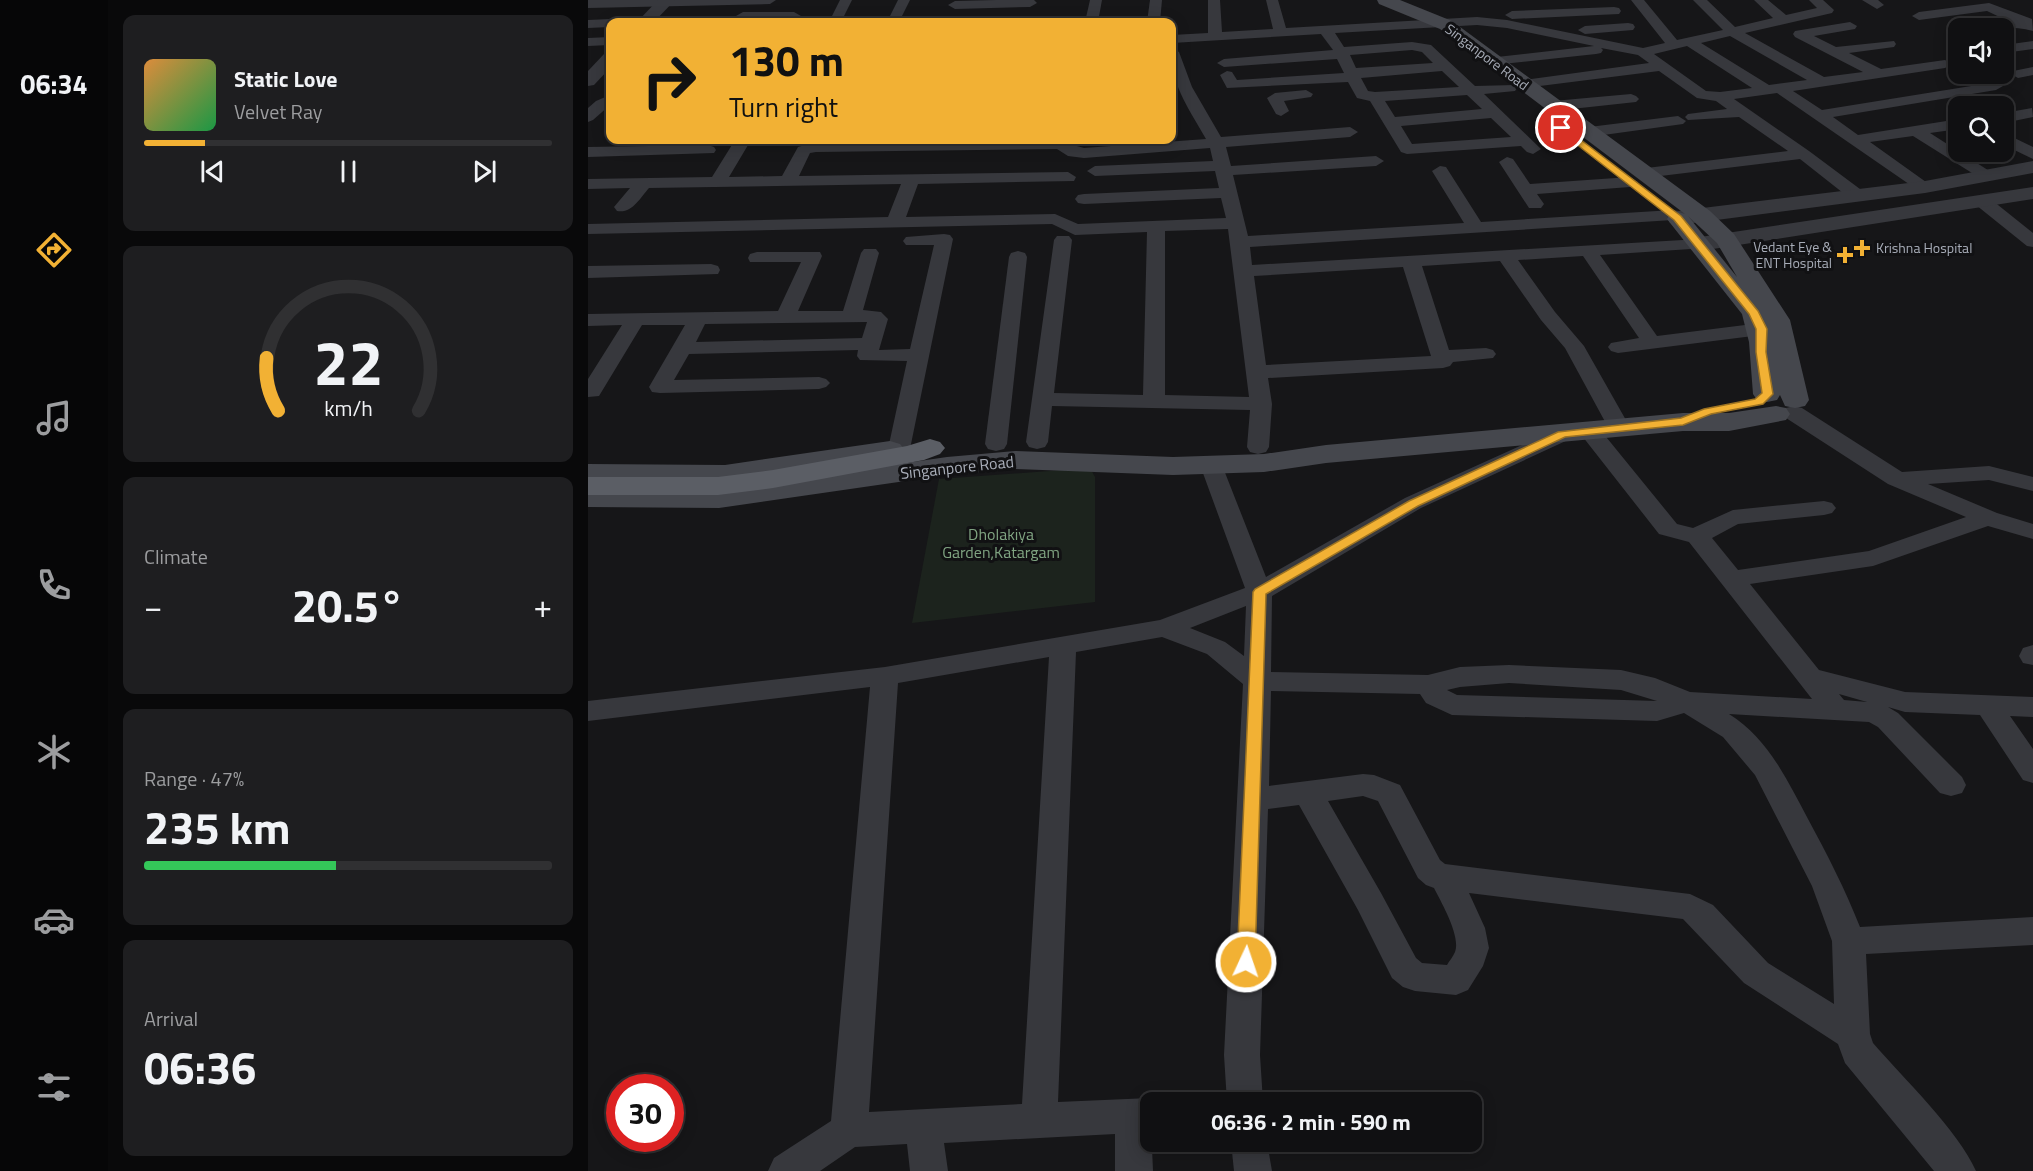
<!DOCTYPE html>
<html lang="en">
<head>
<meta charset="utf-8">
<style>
	:root { --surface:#101012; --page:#1e1e20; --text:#f1f3f6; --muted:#9c9d9f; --line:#303032; --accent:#f2b134 }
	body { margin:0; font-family:"Titillium Web",sans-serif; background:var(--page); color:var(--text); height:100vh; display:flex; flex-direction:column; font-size:22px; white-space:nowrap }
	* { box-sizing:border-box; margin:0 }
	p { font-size:20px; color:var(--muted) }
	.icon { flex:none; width:33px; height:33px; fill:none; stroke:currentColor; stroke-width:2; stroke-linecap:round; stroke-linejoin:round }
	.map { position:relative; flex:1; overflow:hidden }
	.drawer { display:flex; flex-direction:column; gap:15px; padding:15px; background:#09090a; width:480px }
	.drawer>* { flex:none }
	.guide { position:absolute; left:18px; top:18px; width:570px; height:126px; border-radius:12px; box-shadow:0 3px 15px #0003,0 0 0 2px var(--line); background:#f2b134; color:#111; overflow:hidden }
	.tools { position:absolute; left:1360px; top:18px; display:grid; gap:12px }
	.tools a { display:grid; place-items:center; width:66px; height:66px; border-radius:12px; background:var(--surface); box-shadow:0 3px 15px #0003,0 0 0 2px var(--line); font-size:30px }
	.speed { position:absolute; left:18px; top:1074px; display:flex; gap:12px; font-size:30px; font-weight:700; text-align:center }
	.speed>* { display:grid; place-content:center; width:78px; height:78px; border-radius:50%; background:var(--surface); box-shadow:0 3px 15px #0003,0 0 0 2px var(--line); line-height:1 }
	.speed .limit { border:9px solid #d22; background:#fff; color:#111 }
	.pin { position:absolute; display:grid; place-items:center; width:51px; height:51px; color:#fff; margin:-26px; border:3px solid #fff; border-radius:50%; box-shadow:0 2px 6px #0007 }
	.me { position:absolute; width:66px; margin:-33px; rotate:3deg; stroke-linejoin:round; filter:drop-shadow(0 0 4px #0008) }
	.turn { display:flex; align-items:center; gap:21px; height:126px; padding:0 24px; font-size:27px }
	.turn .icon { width:78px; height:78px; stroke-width:2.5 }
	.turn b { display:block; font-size:42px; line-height:51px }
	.big { font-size:45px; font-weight:700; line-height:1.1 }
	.drawer .card { flex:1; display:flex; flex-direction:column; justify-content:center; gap:9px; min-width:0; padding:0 21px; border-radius:12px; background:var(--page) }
	.drawer .dial { align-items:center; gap:0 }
	.dial svg { height:156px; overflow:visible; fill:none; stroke:var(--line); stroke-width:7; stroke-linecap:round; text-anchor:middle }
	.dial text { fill:var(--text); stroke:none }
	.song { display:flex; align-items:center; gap:18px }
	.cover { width:72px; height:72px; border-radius:9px; background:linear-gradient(135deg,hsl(30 70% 55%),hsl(140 70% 35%)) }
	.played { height:6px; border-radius:3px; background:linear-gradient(90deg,var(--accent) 15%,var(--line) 15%) }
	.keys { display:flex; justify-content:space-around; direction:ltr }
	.heat { display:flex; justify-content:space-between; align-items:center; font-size:33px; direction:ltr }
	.charge { height:9px; border-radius:4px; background:linear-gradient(90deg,#34c759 47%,var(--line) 0) }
	.trip { position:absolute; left:552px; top:1092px; width:342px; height:60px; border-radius:12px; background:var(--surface); box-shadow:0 3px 15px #0003,0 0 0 2px var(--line); font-weight:700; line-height:60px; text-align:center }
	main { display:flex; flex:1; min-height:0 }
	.tab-bar { display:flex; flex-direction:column; width:108px; justify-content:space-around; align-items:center; background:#060607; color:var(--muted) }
	.tab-bar .icon { width:42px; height:42px }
	.tab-bar .current { color:var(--accent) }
	.tab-bar b { font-size:27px; color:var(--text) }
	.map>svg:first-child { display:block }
	.green { fill:#1c231d }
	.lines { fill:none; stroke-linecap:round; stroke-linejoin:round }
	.minor { fill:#37383d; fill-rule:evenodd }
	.tertiary { fill:#37383d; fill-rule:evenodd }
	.secondary { fill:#45474d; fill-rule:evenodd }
	.trunk { fill:#5b5e65; fill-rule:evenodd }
	.route { fill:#f2b134; stroke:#9d7322; stroke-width:1.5 }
	.poi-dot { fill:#f2b134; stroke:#111113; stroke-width:2 }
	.labels { text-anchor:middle; stroke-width:6; stroke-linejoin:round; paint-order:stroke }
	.far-street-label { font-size:14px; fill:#a8adb8; stroke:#111113 }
	.far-poi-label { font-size:14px; fill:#a8adb8; stroke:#111113; text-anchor:end }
	.street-label { font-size:16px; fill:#a8adb8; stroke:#111113 }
	.park-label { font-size:16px; fill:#7fa381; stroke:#111113 }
</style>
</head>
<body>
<main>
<nav class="tab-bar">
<b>06:34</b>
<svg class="icon current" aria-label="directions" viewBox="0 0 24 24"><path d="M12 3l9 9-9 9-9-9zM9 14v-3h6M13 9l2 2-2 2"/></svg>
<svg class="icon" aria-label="music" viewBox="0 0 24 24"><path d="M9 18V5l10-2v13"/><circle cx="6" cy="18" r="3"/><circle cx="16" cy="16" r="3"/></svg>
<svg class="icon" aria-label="phone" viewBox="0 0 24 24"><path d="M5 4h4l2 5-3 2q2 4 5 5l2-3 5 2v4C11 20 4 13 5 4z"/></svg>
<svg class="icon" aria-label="climate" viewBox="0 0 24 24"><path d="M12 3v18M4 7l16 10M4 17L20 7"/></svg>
<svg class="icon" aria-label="car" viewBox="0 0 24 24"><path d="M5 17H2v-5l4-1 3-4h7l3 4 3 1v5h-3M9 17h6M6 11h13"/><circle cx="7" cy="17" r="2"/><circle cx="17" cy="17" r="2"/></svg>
<svg class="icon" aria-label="filters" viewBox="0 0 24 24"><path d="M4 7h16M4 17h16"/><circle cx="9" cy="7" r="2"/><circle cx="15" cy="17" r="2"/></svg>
</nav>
<section class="drawer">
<div class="card">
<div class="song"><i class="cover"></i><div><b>Static Love</b><p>Velvet Ray</p></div></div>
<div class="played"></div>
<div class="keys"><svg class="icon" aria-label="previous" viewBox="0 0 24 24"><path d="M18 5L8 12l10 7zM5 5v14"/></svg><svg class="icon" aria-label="pause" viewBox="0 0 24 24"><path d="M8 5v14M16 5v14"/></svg><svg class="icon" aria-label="next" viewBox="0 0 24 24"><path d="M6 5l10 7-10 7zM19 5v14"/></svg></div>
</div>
<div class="card dial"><svg viewBox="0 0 100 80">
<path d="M14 69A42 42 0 1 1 86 69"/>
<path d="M14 69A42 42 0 0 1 8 42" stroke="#f2b134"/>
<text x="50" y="56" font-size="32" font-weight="700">22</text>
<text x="50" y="72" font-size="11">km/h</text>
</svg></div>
<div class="card"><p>Climate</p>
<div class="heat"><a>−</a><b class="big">20.5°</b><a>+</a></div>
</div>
<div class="card"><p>Range · 47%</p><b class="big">235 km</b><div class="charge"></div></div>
<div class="card"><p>Arrival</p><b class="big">06:36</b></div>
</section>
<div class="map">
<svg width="1445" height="1171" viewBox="0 0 1445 1171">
	<rect width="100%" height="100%" fill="#161618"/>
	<polygon class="green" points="502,468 507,477 507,602 324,623 351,479"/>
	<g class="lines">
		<g class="minor">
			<polygon points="0,0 188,0 182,4 0,8"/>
			<polygon points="252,0 264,0 253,22 241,22"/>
			<polygon points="310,0 322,0 311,22 299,22"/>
			<polygon points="408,0 446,0 449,3 442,7 367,9 360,5 367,1"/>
			<polygon points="502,0 514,0 510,22 497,22"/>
			<polygon points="562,0 574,0 572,22 559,22"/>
			<path d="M620,0H632L634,32L685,29L678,0H690L698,28L889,17L919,20L1055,48L1077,43L1043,0H1056L1089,40L1135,30L1105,0H1119L1147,27L1185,18L1166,0H1180L1198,15L1229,8L1221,0H1235L1246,10L1244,13L1157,33L1236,77L1275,72L1207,37L1205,34L1207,31L1262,22L1269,26L1267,29L1226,36L1248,47L1306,41L1308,44L1306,47L1261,53L1293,69L1357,60L1364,64L1357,68L1205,91L1234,110L1408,82L1413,83L1415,86L1408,90L1245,117L1270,135L1371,119V129L1342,133L1406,174L1398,179L1392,178L1325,136L1282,142L1345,187L1343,191H1331L1189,93L1146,99L1221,151L1276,192L1279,196L1276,200H1264L1212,159L1056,178L1048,173L1050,169L1200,151L1151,117L1100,120L1097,117L1100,114L1139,109L1128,101L1109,98L1071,71L936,88L929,84L936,80L1061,63L1050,55L1013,48L1015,50L1013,53L1008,54L905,65L900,64L898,61L900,58L1006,46L919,28L889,25L747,33L756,47L824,42L843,45L887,86L927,85L929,88L927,91L896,94L953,149L945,154L939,152L933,146L819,154L813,152L782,101L769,98L760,82L639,88L632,75L639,71L644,72L649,80L756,73L749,59L636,67L629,63L636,59L745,50L733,34L584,43V35L620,33ZM1142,36L1219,80L1181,85L1113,43ZM1099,46L1164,88L1132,92L1118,91L1066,54ZM824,50L834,52L845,63L768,68L762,55ZM854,71L871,87L787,92L780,91L773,78ZM879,95L894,109L807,117L797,101ZM903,118L923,137L824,144L813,126Z"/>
			<polygon points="1274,0 1290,0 1296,5 1289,9"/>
			<path d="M1401,3L1444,19L1445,31C1427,26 1411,28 1392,28L1393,25L1420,21L1399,11L1331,20L1324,16L1331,12Z"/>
			<polygon points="1026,7 1031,8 1033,11 1031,14 924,19 917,15 924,11"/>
			<polygon points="155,12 206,12 213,16 206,20 150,19 148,16"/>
			<polygon points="22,19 28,22 22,22 22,27 0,28 0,20"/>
			<polygon points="1040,23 1045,24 1047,27 1045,30 997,34 990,30 997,26"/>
			<polygon points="1370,29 1371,37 1365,36 1363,33 1365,30"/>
			<polygon points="22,37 22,45 0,46 0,38"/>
			<polygon points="1445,41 1445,49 1416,53 1416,45"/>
			<path d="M584,48L591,52L604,87L633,137L762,127L770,132L762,137L638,147L643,166L788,156L796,161L788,166L645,175L660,236L876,223L844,171L852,166L858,167L893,222L1085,210L1091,211L1094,215L1091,219L1085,220L662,247L664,265L1112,239L1118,240L1121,244L1118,248L1012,255L1069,336L1173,323L1180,325L1183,329L1180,333L1173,335L1030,353L1023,351L1020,347L1023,343L1051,338L995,256L930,260L967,312L996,346L1043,429L1040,434L1032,436L1024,434L1021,429L977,348L953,320L912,261L834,266L861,350L898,348L905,350L908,354L905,358L865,362L862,366L855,368L680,378L684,404L681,447L678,452L670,454L662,452L659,447L662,410L464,406L460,442L457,447L449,449L441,447L438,442L466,240L469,236H481L484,240L466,393L555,395L559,232L487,235L464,224L0,234V224L300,217L313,184L61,188C52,198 44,214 29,211L26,207L42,188L0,189V179L124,177L147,140H163L141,177L194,176L210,147L227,142L492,140L485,145L496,148L618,139C602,110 580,81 584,48ZM622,148L625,161L507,166L499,171L507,176L627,171L631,188L496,194L490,195L487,199L490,203L496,204L633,198L638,218L490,224L467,214L318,217L330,184L486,181L488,177L480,172L211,176L222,153L228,152L469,149L480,156L496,158ZM640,229L661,397L577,395V231ZM815,267L843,356L678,365L666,276Z"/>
			<polygon points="1445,67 1445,75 1430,78 1423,74 1425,71"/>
			<polygon points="718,90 725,94 723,97 696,101 701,111 693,116 688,114 679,98 687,93"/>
			<polygon points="1043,94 1048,96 1051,99 1048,102 965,111 957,106 965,101"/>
			<polygon points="22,95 22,105 5,120 0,122 0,108 8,101"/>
			<polygon points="1444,108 1445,117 1416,123 1416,113"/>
			<polygon points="1090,116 1098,121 1095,124 1001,137 993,132 1001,127"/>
			<polygon points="1416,133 1445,147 1445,159 1416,145"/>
			<polygon points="120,145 126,147 128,150 126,153 0,157 0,147"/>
			<polygon points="919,157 925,159 942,184 1042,177 1050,182 1042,187 949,194 956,204 953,208 941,208 911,162"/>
			<polygon points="1394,196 1400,197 1445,233 1445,247 1439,246 1388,205 1385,201 1388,197"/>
			<path d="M356,234L362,235L365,239L322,449L319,454L311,456L303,454L300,449L319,361L272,360L269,356L270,350L101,354L86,380L231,377L238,379L242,383L238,387L231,389L72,393L64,392L61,387L97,325H54L11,396L0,397V379L34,325L0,326V314L190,311L213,262H162L160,258L162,254L169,252H232L234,256L210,311H255L273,253L276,249H288L291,253L275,310L293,312L300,319L291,350L322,349L346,245H318L315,241L318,237ZM279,322L274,338L108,342L117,324Z"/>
			<polygon points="430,251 437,253 439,257 419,444 416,449 408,451 400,449 397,444 421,257 423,253"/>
			<polygon points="123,264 130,266 132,270 130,274 0,278 0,266"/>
			<path d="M1206,406L1214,408L1314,472L1401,466L1445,477V491L1401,480L1340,484L1409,513L1445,524V539L1400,526L1285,566L1162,584L1231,670L1317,692L1445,697V717L1422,716L1445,749V783L1435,780L1392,715L1317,712L1300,707L1310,713L1374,777L1378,785L1374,793L1363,796L1352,793L1290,727L1281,722L1141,714C1180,738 1199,780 1220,819C1239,854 1257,889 1272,927L1445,917V945L1278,954L1282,1034L1285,1043C1315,1078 1370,1130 1388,1171H1346L1257,1063L1250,1044L1156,983L1095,919L881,893L897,928L901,948L895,966L880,990L868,995L827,991L815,987L804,978L770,910L711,805L680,809L672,1055L675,1102H639L636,1055L655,684L619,654L574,637L488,652L470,1102L562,1098L574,1102H562L565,1171H527V1134L356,1143L360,1171H322L319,1144L267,1147L232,1171H180L186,1158L243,1121L282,687L0,721V701L297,667L572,620L657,588L612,465L615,460L623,458L631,460L634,465L678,577L817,498L974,427L982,429L985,434L982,439L833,508L684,596L683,672L840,675L872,667L921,665L1033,670L1067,678L1102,692L1224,699L1101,542L1071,534L991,432L994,427L1002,425L1010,427L1089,524L1105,528L1145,510L1236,501L1244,503L1248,508L1244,513L1236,515L1150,524L1124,538L1150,570L1281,551L1378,517L1300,484L1198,418L1195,413L1198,408ZM658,606L656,656L637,642L602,628ZM461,657L434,1104L281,1112L310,683ZM921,683L1033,690L1069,701L869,695L859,690L872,687ZM683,691L832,694L838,703L864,715L1069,721L1096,713L1135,737L1167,775L1224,886L1244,941L1246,1004L1180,963L1125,905L1102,894L857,864L852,860L812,785L786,775L775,774L681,786ZM1251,694L1279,702L1256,700ZM775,796L790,801L830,878L838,885L846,888C853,902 873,936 867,952C865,957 861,961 859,965L834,963L828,958L793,893L740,801Z"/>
			<polygon points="1445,645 1445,665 1435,663 1431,656 1435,648"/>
			<polygon points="643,1142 679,1142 684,1171 646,1171"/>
		</g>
		<g class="tertiary">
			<polygon points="70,0 87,0 66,22 49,22"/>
			<polygon points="22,53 22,68 6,85 0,86 0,71 16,54"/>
			<polygon points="1445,161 1445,173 1337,193 1090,225 1082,223 1079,218 1082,213 1090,211 1337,181"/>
			<polygon points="1445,187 1445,199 1112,251 1104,249 1101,244 1104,239 1112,237"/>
		</g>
		<g class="secondary">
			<path d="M789,0H812L864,21L1122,211L1146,234L1202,320L1221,400L1217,406L1207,408L1197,406L1192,395L1189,400L1179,402L1169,400L1165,394L1161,342L1154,314L1079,219L1082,214L1090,212L1097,214L852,29L791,4ZM1100,216L1129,243L1149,277Z"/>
			<polygon points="1188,406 1198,408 1202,414 1198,420 1141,431 1095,431 738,463 676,472 585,475 427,469 359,475 131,508 0,507 0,489 131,490 359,457 427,451 585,457 676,454 738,445 1095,413 1141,413"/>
			<polygon points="302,441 312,444 317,450 312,456 137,483 0,482 0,464 137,465"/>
		</g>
		<polygon class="trunk" points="342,439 352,442 357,448 352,454 336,460 185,488 130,495 0,495 0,477 130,477 185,470 319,446"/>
	</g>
	<polygon class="route" points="970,127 976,127 1093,216 1170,311 1179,329 1178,352 1185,394 1175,404 1123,414 1095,425 977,437 830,506 678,594 667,962 664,967 658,970 651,967 649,962 665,592 667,589 821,501 970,432 1093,418 1116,409 1167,399 1174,393 1168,352 1168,329 1161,314 1086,220 970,130"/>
	<g class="poi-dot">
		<path d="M1271 239h6v6h6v6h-6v6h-6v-6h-6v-6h6z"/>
		<path d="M1254 246h6v6h6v6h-6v6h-6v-6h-6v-6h6z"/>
	</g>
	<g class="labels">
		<g class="far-street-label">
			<text transform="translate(899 57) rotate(37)" y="5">Singanpore Road</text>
		</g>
		<g class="far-poi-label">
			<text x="1244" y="252">Vedant Eye &amp;<tspan x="1244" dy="16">ENT Hospital</tspan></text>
			<text x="1288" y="253" text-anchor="start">Krishna Hospital</text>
		</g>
		<g class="street-label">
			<text transform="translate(369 467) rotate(-6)" y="6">Singanpore Road</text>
		</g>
		<g class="park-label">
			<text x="413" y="540">Dholakiya<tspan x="413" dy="18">Garden,Katargam</tspan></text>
		</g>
	</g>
</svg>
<div class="tools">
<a><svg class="icon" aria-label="sound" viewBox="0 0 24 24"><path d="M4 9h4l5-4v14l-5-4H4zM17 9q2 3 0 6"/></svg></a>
<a><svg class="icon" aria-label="search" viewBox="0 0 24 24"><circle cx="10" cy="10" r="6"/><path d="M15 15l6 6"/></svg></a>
</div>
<div class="speed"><div class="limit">30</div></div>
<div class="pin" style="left:973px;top:128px;background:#d93025"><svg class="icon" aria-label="arrive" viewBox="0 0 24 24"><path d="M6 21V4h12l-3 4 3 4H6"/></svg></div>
<svg class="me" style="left:658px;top:962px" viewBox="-20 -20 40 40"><circle r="17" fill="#f2b134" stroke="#fff" stroke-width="3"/><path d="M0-11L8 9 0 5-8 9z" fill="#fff"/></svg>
<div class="trip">06:36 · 2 min · 590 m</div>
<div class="guide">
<div class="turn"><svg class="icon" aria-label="right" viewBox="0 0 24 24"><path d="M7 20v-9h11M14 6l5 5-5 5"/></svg><div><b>130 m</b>Turn right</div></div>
</div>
</div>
</main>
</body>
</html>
